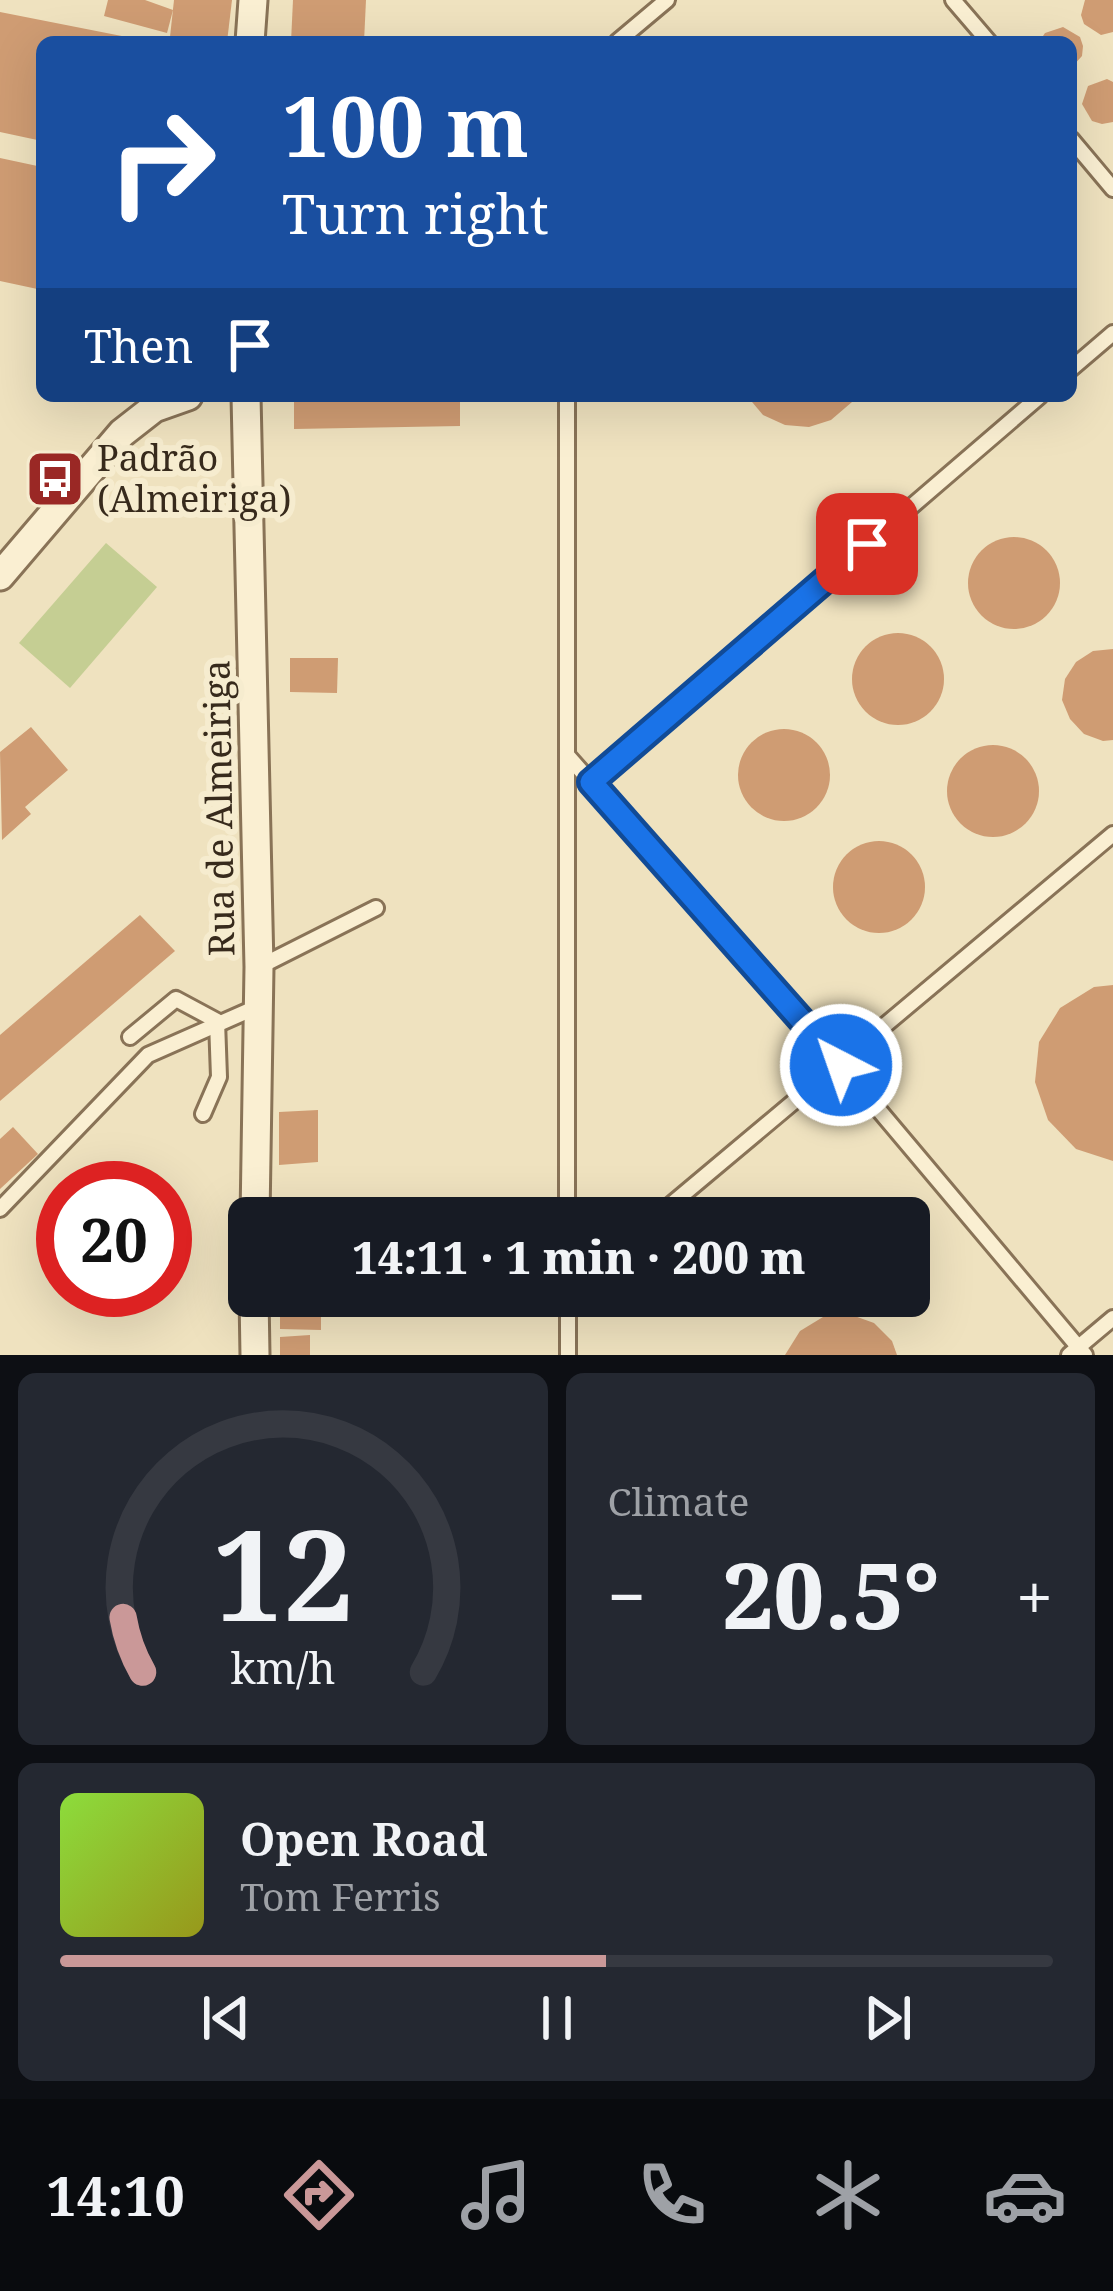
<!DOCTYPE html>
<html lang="en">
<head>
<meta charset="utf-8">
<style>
	:root { --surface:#171b24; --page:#242831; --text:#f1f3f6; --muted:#9ea1a6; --line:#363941; --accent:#ca9898 }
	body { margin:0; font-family:"Noto Serif",serif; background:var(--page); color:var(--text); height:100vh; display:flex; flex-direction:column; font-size:45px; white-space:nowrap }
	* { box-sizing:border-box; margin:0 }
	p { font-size:39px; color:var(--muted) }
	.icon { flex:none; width:66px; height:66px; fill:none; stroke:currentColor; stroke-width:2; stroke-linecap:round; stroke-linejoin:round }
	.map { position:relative; height:1355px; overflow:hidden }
	.details { display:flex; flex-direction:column; gap:18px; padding:18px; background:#0d0f14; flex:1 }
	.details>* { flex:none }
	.banner { position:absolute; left:36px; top:36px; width:1041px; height:366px; border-radius:18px; box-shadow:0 12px 48px #0002; background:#1a4fa0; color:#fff; overflow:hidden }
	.speed { position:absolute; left:36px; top:1161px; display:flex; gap:24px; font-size:60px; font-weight:700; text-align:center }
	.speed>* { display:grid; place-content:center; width:156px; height:156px; border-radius:50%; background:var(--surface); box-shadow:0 12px 48px #0002; line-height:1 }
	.speed .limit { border:18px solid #d22; background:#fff; color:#111 }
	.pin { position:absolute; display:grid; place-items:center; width:102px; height:102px; color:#fff; margin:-51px; border-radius:24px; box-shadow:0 6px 18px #0006 }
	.me { position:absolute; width:132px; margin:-66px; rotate:319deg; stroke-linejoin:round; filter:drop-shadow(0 0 9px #0008) }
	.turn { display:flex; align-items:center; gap:42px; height:252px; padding:0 48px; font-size:54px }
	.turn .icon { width:156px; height:156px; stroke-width:2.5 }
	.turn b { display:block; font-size:84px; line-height:102px }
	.then { display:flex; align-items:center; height:114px; padding:0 48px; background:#0003; gap:24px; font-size:45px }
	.big { font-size:90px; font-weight:800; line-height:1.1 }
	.details .card { flex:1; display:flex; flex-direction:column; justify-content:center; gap:18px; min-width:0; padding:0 42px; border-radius:18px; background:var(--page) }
	.details .dial { align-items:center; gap:0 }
	.dial svg { height:312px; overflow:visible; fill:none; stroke:var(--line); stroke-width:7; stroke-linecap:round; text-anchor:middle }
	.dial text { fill:var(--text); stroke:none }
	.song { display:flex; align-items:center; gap:36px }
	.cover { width:144px; height:144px; border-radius:18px; background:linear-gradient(135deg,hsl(90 70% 55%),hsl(60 70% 35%)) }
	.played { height:12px; border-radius:6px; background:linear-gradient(90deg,var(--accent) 55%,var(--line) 55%) }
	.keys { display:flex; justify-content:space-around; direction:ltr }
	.heat { display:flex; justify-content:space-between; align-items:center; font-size:66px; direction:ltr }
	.details .tiles { flex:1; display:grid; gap:18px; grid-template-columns:1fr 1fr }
	.card:last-child { grid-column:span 2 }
	.trip { position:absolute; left:228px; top:1197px; width:702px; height:120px; border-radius:18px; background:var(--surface); box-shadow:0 12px 48px #0002; font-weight:800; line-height:120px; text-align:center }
	.tabs { display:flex; height:192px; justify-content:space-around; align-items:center; background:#090b0e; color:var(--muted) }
	.tabs .icon { width:84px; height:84px }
	.tabs .current { color:var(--accent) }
	.tabs b { font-size:54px; color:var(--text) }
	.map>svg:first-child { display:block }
	.green { fill:#c5ce93 }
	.building { fill:#cf9c73 }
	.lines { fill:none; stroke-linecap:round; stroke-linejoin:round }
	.lane-casing { stroke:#897357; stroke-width:20 }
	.street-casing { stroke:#897357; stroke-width:33 }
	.lane { stroke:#faefd2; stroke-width:14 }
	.street { stroke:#faefd2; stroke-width:27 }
	.route-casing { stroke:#114b97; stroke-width:30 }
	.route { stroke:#1a73e8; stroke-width:21 }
	.labels { text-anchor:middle; stroke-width:12; stroke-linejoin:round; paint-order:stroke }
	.poi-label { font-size:36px; fill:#372a1c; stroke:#f6eccf; text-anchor:start }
	.street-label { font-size:36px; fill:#372a1c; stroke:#f6eccf }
</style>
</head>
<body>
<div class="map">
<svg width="1113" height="1355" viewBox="0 0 1113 1355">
	<rect width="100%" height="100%" fill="#efe2bf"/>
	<polygon class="green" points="106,543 157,587 70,688 19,643"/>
	<g class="building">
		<polygon points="108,0 145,0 173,10 167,33 104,16"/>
		<polygon points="174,0 232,0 227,42 170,37"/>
		<polygon points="293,0 366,0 364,42 291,42"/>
		<polygon points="1085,0 1113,0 1113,32 1101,35 1084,24 1081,15"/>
		<polygon points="0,12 142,40 141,42 42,42 42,141 0,132"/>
		<polygon points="1063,27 1080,37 1083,46 1082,56 1071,68 1071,42 1039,42 1045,33"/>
		<polygon points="1107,79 1113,82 1113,122 1102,124 1092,121 1082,104 1088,86"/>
		<polygon points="0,158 42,167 42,290 0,281"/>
		<polygon points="294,396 460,396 460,426 294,429"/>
		<polygon points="747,396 859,396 831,420 809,427 785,425 763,415"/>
		<circle cx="1014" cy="583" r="46"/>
		<circle cx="898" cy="679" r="46"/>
		<polygon points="1113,649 1113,740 1103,741 1084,734 1070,719 1062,700 1065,679 1076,662 1093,651"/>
		<polygon points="290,658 338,658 337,693 290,692"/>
		<polygon points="31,727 68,770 25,807 31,814 2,840 0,752"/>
		<circle cx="784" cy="775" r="46"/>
		<circle cx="993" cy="791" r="46"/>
		<circle cx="879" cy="887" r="46"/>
		<polygon points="140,915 175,951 0,1101 0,1035"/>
		<polygon points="1113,985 1113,1161 1076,1149 1048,1120 1035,1082 1039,1042 1060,1008 1094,987"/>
		<polygon points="318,1110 318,1162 279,1165 279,1112"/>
		<polygon points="13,1127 38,1154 0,1189 0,1139"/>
		<polygon points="280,1296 321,1296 321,1330 280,1329"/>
		<polygon points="849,1314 874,1323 892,1341 897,1355 785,1355 800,1331 823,1317"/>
		<polygon points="310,1335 310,1355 280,1355 280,1337"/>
	</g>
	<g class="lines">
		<defs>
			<g id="lane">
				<polyline points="953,0 989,42"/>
				<polyline points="617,42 667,0"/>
				<polyline points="1071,139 1113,189"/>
				<polyline points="1071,369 1113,333"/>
				<polyline points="567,396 567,1218"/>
				<polyline points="567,755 841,1065 1085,1355"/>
				<polyline points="591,782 1040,396"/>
				<polyline points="259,967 376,908"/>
				<polyline points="130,1037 176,999 217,1021 219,1077 203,1114"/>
				<polyline points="0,1209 148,1055 259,1006"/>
				<polyline points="655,1218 1113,834"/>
				<polyline points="568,1296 568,1355"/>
				<polyline points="1069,1355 1113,1318"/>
			</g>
			<g id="street">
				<polyline points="250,42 253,0"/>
				<polyline points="246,396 259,967 255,1218"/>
				<polyline points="0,576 122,433 154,408 188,396"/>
				<polyline points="254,1296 255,1355"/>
			</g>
		</defs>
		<use href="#lane" class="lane-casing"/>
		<use href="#street" class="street-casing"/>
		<use href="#lane" class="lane"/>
		<use href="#street" class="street"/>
	</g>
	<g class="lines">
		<defs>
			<polyline id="route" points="841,1065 591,782 867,544"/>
		</defs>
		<use href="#route" class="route-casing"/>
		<use href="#route" class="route"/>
	</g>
	<defs>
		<symbol id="bus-square" viewBox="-11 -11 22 22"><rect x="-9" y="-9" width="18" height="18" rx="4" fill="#9a2825" stroke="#f6eccf"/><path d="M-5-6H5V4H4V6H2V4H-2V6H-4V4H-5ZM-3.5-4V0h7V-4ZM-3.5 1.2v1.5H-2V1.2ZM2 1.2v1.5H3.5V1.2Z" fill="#fff"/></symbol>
	</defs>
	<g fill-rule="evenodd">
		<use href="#bus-square" x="22" y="446" width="66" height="66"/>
	</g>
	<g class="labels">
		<g class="poi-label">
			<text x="97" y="471">Padrão<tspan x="97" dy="41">(Almeiriga)</tspan></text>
		</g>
		<g class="street-label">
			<text transform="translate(219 808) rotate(-91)" y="13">Rua de Almeiriga</text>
		</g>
	</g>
</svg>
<div class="speed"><div class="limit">20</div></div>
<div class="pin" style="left:867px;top:544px;background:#d93025"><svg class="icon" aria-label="arrive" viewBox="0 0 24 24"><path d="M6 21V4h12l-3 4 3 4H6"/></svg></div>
<svg class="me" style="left:841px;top:1065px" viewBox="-20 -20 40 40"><circle r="17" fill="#1a73e8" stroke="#fff" stroke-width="3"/><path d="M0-11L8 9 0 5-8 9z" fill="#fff"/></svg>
<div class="trip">14:11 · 1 min · 200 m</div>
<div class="banner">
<div class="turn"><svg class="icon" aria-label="right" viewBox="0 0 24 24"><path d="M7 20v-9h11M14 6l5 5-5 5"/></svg><div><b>100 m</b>Turn right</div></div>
<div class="then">Then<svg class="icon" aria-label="arrive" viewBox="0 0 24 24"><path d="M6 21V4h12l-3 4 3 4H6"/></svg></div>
</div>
</div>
<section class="details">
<div class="tiles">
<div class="card dial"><svg viewBox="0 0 100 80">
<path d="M14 69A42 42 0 1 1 86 69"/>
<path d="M14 69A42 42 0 0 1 9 55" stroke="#ca9898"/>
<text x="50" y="56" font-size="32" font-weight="700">12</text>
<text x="50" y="72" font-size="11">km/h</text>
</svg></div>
<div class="card"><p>Climate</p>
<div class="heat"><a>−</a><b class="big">20.5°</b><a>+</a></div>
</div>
<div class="card">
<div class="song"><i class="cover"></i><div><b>Open Road</b><p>Tom Ferris</p></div></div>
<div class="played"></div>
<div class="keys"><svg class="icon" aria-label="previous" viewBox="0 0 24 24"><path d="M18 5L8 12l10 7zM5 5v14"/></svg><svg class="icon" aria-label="pause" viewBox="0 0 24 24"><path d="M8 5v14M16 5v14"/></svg><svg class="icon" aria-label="next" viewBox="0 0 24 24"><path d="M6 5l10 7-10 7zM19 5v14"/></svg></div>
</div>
</div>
</section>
<nav class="tabs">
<b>14:10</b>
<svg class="icon current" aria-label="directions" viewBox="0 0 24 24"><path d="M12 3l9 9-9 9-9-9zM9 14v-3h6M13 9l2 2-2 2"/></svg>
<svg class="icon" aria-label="music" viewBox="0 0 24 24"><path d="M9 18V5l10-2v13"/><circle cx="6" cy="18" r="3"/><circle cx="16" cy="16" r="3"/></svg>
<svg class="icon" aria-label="phone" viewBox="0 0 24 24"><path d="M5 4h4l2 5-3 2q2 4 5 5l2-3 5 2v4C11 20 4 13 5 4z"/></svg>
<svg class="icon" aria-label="climate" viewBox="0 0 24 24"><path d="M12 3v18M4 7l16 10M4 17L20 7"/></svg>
<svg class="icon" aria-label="car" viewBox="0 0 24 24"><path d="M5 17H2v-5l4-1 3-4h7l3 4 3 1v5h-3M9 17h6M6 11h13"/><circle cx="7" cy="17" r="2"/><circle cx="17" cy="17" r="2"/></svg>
</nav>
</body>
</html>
